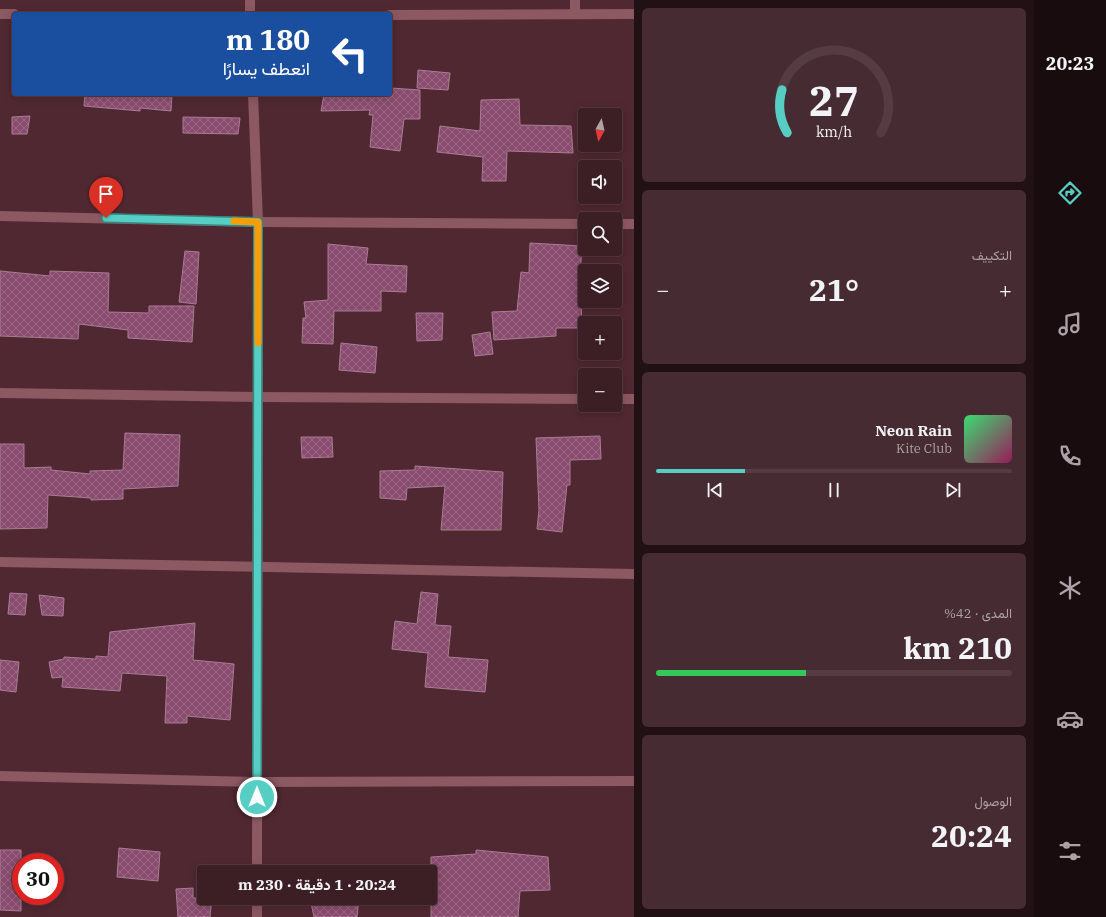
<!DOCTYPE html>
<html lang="ar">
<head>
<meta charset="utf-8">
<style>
	:root { --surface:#3c1e25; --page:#472b32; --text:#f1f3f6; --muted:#aca2a7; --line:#553c42; --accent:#56cec3 }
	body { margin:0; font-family:"IBM Plex Serif",Vazirmatn,serif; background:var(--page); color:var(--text); direction:rtl; height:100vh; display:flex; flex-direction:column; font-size:15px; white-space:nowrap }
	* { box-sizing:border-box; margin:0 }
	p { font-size:13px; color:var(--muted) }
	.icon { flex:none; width:22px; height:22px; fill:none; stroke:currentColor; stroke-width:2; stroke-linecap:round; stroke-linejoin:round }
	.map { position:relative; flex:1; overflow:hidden; direction:ltr }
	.side { display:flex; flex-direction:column; gap:8px; padding:8px; background:#211014; width:400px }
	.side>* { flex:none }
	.top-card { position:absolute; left:12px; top:12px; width:380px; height:84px; border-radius:4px; box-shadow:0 2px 10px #0003,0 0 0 1px var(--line); direction:rtl; background:#1a4fa0; color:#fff; overflow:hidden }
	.needle { width:26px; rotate:188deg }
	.buttons { position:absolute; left:578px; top:108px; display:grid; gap:8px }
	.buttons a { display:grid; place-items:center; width:44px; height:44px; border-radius:4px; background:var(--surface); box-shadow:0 2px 10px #0003,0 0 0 1px var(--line); font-size:20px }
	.speed { position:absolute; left:12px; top:853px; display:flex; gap:8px; font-size:20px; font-weight:700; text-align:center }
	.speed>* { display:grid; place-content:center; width:52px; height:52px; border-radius:50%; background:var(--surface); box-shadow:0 2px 10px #0003,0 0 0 1px var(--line); line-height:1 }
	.speed .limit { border:6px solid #d22; background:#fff; color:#111 }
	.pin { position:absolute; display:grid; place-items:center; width:34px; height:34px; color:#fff; margin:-41px -17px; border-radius:50% 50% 50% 0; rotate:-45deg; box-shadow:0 0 4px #0007 }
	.pin .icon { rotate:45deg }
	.me { position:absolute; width:44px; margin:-22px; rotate:0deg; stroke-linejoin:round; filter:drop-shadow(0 0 3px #0008) }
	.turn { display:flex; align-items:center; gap:14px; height:84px; padding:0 16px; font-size:18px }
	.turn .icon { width:52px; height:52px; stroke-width:2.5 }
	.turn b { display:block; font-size:28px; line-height:34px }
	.big { font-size:30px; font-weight:700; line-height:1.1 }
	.side .card { flex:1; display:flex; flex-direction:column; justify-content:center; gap:6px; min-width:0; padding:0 14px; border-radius:6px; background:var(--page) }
	.side .dial { align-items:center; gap:0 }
	.dial svg { height:104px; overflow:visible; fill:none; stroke:var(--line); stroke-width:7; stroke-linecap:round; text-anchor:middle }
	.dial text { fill:var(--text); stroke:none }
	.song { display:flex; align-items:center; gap:12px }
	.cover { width:48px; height:48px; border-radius:6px; background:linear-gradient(135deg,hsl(140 70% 55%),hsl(330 70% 35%)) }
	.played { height:4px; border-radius:2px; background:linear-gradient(90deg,var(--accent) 25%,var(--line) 25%) }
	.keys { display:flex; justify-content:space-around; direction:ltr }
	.heat { display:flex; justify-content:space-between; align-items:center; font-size:22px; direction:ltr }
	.charge { height:6px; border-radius:3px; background:linear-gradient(90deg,#34c759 42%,var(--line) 0) }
	.trip { position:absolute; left:197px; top:865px; width:240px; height:40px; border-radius:4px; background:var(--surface); box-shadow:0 2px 10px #0003,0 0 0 1px var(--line); font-weight:700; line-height:40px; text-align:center; direction:rtl }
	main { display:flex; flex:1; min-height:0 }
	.menu { display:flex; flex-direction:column; width:72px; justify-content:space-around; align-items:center; background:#180c0f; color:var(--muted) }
	.menu .icon { width:28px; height:28px }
	.menu .on { color:var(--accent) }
	.menu b { font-size:18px; color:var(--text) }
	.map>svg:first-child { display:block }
	.building { fill:url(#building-cross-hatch); stroke:#a87d93 }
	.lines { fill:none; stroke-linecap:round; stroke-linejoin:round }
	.minor { stroke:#8c5862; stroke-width:10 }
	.route-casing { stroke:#38867f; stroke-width:10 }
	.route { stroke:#56cec3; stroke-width:7 }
	.slow { stroke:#f59e0b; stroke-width:7 }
</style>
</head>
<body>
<main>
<nav class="menu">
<b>20:23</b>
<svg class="icon on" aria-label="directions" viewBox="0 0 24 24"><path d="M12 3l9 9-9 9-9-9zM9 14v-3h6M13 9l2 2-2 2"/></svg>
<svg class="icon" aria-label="music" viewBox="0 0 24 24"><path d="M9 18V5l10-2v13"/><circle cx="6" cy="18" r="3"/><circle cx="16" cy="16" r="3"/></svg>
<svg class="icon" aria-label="phone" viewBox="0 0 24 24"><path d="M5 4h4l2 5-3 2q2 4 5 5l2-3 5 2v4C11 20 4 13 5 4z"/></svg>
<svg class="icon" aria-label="climate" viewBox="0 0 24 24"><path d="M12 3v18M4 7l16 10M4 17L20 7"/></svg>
<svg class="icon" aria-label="car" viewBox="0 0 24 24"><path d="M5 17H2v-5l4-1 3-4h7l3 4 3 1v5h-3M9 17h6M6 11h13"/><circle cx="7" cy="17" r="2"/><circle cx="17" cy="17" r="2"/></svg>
<svg class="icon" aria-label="filters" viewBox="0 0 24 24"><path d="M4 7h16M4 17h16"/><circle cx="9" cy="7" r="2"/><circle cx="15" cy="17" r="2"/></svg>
</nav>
<section class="side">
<div class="card dial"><svg viewBox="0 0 100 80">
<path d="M14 69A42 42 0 1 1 86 69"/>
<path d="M14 69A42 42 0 0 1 10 36" stroke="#56cec3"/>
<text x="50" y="56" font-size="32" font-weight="700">27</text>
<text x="50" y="72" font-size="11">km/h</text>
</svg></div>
<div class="card"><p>التكييف</p>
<div class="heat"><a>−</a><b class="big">21°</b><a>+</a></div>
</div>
<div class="card">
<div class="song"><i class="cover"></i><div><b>Neon Rain</b><p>Kite Club</p></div></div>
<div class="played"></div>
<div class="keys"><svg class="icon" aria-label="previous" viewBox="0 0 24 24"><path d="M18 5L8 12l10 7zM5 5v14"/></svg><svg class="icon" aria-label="pause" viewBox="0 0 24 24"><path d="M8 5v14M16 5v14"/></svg><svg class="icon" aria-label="next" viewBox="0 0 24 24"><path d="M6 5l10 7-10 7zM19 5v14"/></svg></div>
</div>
<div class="card"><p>المدى · 42%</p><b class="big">210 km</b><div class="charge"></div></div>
<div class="card"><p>الوصول</p><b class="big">20:24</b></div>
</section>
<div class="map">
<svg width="634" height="917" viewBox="0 0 634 917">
	<defs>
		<pattern id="building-cross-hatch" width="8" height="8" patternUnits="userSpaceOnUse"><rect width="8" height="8" fill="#8a4c6e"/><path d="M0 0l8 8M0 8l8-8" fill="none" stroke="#9b6683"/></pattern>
	</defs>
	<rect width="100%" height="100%" fill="#502831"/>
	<g class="building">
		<polygon points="418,70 450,73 448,90 417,88"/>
		<polygon points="391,88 420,90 420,119 404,119 400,151 370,147 373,115 369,115 370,110 321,111 324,94 391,94"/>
		<polygon points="85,94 172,94 171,111 140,108 140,111 84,106"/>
		<polygon points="519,99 520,125 571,126 573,153 507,151 506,181 482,181 483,157 437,152 440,126 480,131 481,100"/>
		<polygon points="30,116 27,134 12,134 12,117"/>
		<polygon points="183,117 240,118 238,134 183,133"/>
		<polygon points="530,243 582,246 580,276 585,277 585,300 581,300 582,328 556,328 556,336 494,340 492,312 517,311 521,272 529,273"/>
		<polygon points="328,244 368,248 366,264 407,266 406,292 381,291 381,311 334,311 333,344 302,343 303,318 306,318 304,302 328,300"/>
		<polygon points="185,251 199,252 196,304 179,302"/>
		<polygon points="0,271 50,276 50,271 109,273 108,312 149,313 149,306 194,306 192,342 128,338 128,330 79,324 78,339 0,336"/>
		<polygon points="416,313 443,313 442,340 417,341"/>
		<polygon points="490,332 493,354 475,356 472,335"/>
		<polygon points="341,343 377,347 375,373 339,370"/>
		<polygon points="125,433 180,435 178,486 123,489 123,499 91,500 91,498 48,495 47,528 0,529 0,444 24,444 24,468 51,467 51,470 90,474 90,471 123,470"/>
		<polygon points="600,436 601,459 570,460 570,485 567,485 562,532 537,529 539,510 536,438"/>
		<polygon points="301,437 332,437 333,457 302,458"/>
		<polygon points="415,466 503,472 501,530 441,530 445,486 407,488 406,500 380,498 380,471 415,470"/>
		<polygon points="421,592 438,594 435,625 451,626 448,657 488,660 485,692 425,687 428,653 392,649 395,621 417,624"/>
		<polygon points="10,593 27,594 25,615 8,614"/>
		<polygon points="39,595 64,598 63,616 42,615"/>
		<polygon points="195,623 193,660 234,664 230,720 187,716 187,723 165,723 167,676 122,673 120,691 62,687 63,677 52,678 49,662 64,659 64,657 96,659 96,656 108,657 110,632"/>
		<polygon points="0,660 19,662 16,692 0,690"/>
		<polygon points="119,848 160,852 158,881 117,877"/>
		<polygon points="0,850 21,850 21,911 0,910"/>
		<polygon points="476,850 548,857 550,890 520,891 518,917 431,917 431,857 476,854"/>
		<polygon points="193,888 193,898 212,898 210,917 178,917 176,889"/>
		<polygon points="310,898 359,898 357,917 314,917"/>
	</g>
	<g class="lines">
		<g class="minor">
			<polyline points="250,0 250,14"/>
			<polyline points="575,0 575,14"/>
			<polyline points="0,14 14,14"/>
			<polyline points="390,15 634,14"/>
			<polyline points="253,94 258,222 257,872"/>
			<polyline points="0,216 258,222 585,224"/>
			<polyline points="615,224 634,224"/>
			<polyline points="0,393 258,397 585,399"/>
			<polyline points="615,399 634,399"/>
			<polyline points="0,562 634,574"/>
			<polyline points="0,776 257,782 634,781"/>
			<polyline points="257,898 257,917"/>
		</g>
	</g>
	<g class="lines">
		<defs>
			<polyline id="route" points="106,218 258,222 257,797"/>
		</defs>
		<use href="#route" class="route-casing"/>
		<use href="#route" class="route"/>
		<polyline class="slow" points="234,221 258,222 258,343"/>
	</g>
</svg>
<div class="buttons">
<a><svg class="needle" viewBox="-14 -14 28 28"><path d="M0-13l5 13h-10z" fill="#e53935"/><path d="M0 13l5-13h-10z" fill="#aca2a7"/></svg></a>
<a><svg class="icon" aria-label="sound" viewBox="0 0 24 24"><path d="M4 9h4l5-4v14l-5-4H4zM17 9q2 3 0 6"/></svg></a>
<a><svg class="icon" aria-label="search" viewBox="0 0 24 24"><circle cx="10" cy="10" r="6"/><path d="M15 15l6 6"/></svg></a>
<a><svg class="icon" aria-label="layers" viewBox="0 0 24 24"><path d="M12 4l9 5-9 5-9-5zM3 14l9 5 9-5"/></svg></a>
<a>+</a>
<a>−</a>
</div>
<div class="speed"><div class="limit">30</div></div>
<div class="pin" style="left:106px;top:218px;background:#d93025"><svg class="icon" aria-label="arrive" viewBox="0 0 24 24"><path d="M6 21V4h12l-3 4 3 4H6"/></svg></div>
<svg class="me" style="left:257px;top:797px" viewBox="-20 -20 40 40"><circle r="17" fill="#56cec3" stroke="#fff" stroke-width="3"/><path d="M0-11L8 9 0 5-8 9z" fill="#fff"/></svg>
<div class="trip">20:24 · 1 دقيقة · 230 m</div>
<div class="top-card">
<div class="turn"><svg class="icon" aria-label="left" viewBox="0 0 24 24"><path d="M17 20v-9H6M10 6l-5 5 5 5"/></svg><div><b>180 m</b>انعطف يسارًا</div></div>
</div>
</div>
</main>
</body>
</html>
